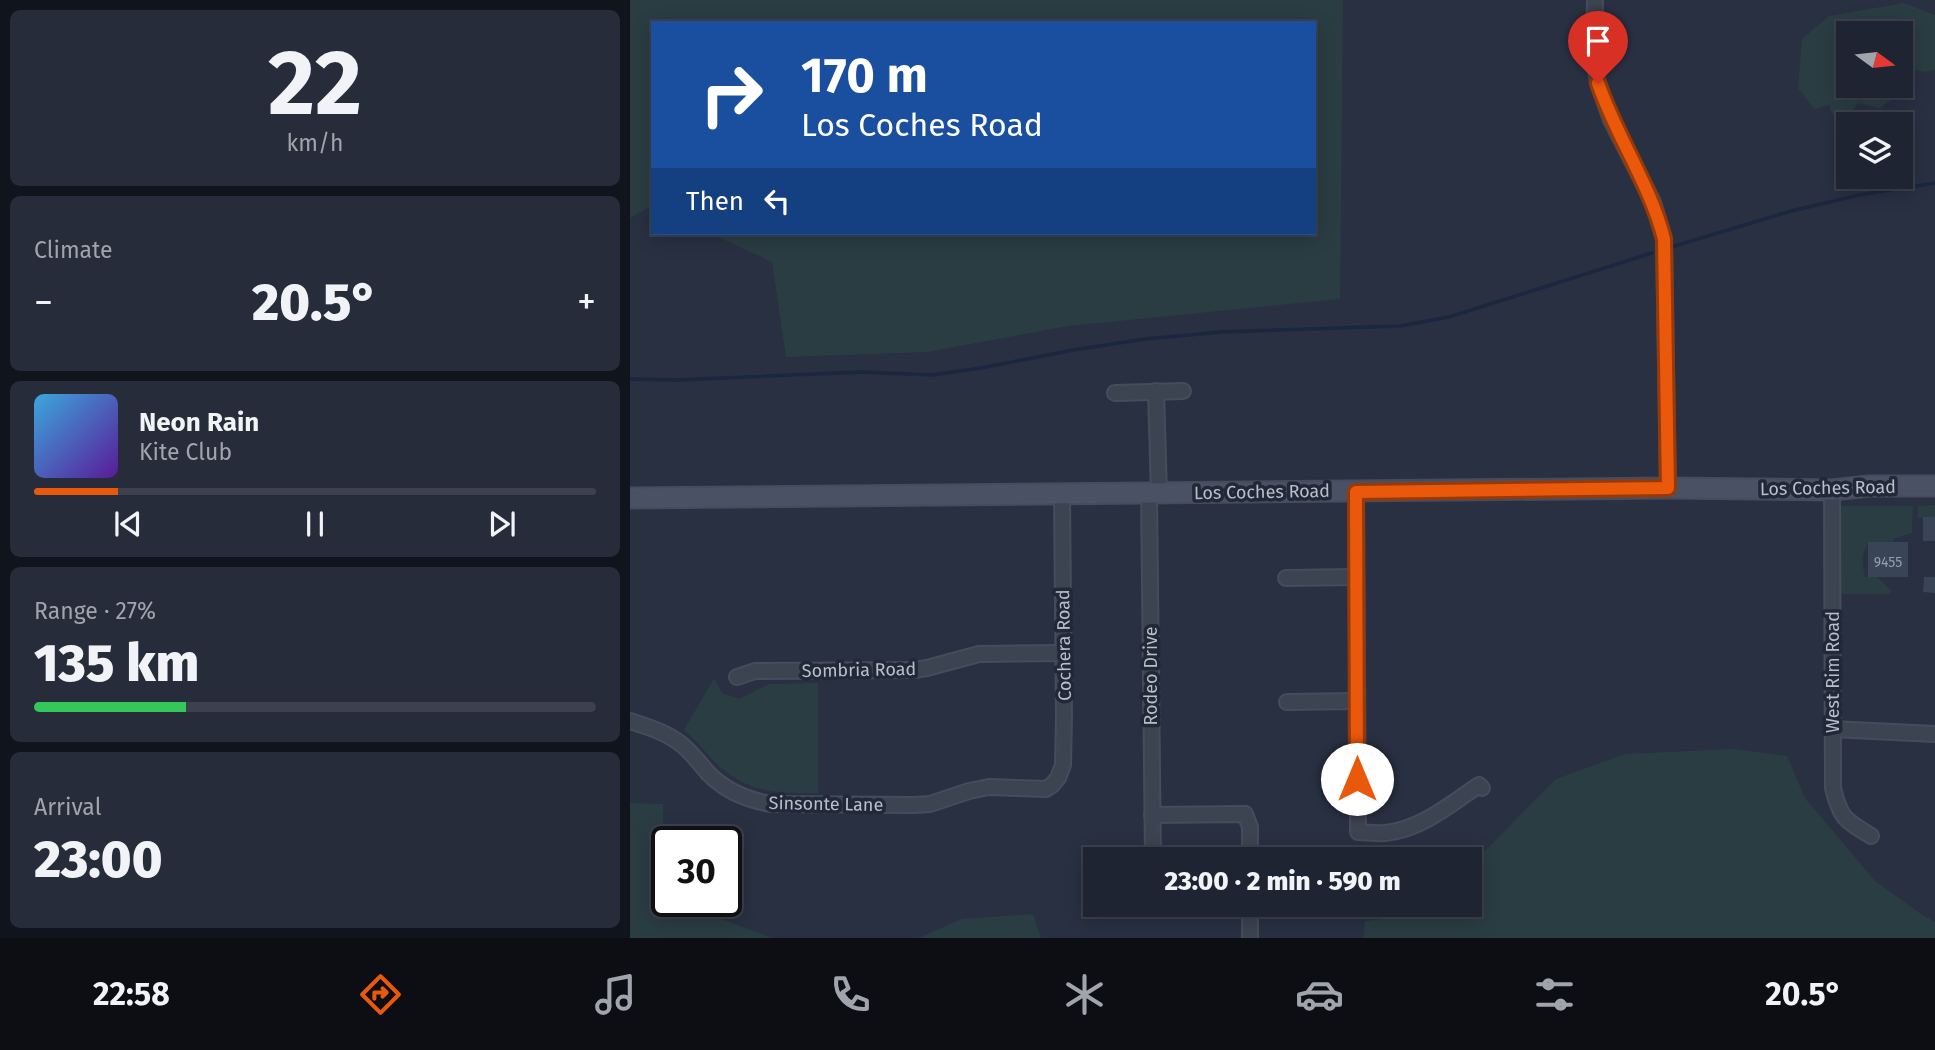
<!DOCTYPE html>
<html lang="en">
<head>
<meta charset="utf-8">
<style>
	:root { --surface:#1e2432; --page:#262c3a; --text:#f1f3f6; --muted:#a1a4ac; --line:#3c414d; --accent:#ea580c }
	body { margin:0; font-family:"Fira Sans",sans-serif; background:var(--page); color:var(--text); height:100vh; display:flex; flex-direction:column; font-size:26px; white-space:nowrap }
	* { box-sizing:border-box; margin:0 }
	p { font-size:23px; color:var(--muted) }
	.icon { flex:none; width:38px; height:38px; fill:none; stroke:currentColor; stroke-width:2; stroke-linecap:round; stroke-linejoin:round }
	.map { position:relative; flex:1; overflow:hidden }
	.sheet { display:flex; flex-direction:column; gap:10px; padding:10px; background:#10141c; width:630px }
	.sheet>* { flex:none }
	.banner { position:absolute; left:21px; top:21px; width:665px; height:214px; border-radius:0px; box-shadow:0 4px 18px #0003,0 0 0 2px var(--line); background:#1a4fa0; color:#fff; overflow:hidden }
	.needle { width:46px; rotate:105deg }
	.tools { position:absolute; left:1206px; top:21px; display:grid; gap:14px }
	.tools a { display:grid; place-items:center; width:77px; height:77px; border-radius:0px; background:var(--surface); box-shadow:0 4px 18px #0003,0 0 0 2px var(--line); font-size:35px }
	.speed { position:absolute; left:21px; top:826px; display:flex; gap:14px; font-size:35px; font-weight:700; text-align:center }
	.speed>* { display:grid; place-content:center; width:91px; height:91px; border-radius:50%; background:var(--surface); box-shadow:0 4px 18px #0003,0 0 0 2px var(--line); line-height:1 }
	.speed .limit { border:4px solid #111; border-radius:10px; background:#fff; color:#111 }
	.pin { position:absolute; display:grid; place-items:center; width:60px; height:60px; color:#fff; margin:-72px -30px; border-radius:50% 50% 50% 0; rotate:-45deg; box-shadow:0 0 7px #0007 }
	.pin .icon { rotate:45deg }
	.me { position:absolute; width:77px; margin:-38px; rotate:0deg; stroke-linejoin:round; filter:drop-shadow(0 0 5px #0008) }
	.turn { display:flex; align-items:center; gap:24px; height:147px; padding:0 35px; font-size:32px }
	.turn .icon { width:91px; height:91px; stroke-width:2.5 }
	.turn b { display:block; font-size:49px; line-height:60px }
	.then { display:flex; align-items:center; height:66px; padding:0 35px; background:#0003; gap:14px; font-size:26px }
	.big { font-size:52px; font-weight:800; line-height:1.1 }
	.sheet .tile { flex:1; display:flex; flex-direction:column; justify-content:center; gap:10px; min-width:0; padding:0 24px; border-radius:10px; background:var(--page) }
	.sheet .dial { align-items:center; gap:0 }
	.dial b { font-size:91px; line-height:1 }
	.song { display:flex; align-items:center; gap:21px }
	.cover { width:84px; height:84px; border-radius:10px; background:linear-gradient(135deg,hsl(200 70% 55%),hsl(270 70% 35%)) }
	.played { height:7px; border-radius:4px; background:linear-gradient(90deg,var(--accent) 15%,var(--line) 15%) }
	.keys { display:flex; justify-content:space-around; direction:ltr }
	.heat { display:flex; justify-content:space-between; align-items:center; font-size:38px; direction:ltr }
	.charge { height:10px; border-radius:5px; background:linear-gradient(90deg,#34c759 27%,var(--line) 0) }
	.trip { position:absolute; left:453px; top:847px; width:399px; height:70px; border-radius:0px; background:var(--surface); box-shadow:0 4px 18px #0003,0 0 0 2px var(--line); font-weight:800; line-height:70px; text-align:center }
	.tab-bar { display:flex; height:112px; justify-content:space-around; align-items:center; background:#0c0e14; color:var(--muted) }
	.tab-bar .icon { width:49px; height:49px }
	.tab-bar .current { color:var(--accent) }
	.tab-bar b { font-size:32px; color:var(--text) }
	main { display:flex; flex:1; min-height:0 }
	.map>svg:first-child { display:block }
	.green { fill:#2a3d43 }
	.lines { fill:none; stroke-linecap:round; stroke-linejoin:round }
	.stream { stroke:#1b2640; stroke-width:3.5 }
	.building { fill:#3a4457 }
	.street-casing { stroke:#464c5b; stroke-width:18 }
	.secondary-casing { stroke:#464c5b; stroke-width:23 }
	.street { stroke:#3c4351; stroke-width:14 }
	.secondary { stroke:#4a5164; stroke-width:19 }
	.route-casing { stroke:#983908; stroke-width:18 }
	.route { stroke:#ea580c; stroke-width:12 }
	.labels { text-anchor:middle; stroke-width:7; stroke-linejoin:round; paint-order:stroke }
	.number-label { font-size:14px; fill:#979eac }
	.street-label { font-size:18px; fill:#b9becb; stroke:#212837 }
</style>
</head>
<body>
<main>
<section class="sheet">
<div class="tile dial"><b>22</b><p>km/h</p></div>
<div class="tile"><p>Climate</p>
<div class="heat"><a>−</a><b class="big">20.5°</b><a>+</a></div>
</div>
<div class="tile">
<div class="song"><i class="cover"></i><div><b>Neon Rain</b><p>Kite Club</p></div></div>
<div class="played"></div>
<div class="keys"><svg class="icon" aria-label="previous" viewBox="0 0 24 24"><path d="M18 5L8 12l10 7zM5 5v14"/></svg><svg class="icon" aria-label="pause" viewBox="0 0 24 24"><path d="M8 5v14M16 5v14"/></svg><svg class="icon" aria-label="next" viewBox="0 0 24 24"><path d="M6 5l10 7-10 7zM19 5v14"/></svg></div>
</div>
<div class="tile"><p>Range · 27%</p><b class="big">135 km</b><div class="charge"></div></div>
<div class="tile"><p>Arrival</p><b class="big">23:00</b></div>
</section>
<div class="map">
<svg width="1305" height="938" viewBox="0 0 1305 938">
	<rect width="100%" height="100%" fill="#283042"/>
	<g class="green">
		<polygon points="0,0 713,0 710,299 438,326 297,352 156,357 142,262 80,233 684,233 684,23 23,23 23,205 0,218"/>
		<polygon points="1274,3 1305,15 1305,70 1294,72 1271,66 1270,33 1218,33 1218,86 1260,86 1260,101 1249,108 1228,103 1217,119 1203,115 1199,105 1184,109 1168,88 1172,39 1199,16"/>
		<polygon points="1305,505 1305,517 1288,518 1288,506"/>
		<path d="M1210,506H1283L1282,533L1263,539V542L1237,543V547C1230,554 1233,567 1235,577H1247L1262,591L1259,594H1210Z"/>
		<path d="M83,680H85L92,693L109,699L139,684L188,683V793C149,793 120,794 89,766C77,755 67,741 54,730Z"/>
		<polygon points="1104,749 1157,756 1175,798 1245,881 1291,914 1305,922 1305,938 733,938 735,921 794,914 803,905 840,905 840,866 926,779 995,754"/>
		<polygon points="0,803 33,804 33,914 78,914 142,938 0,938"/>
		<polygon points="403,914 411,938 288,938 332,919"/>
	</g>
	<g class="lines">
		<g class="stream">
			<polyline points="1041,247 1161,211 1229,195 1305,183"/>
			<polyline points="0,379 47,380 232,372 302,375 351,368 443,350 515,339 591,332 770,326 819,317 1022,253"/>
		</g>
	</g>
	<g class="building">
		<rect x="1293" y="517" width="12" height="24"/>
		<rect x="1238" y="542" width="40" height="35"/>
		<polygon points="1294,577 1305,577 1305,593 1293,592"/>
	</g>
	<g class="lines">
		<defs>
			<g id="street">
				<polyline points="965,0 964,58 968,83 981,120 1023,202 1034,239 1038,488"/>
				<polyline points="526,391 529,494"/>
				<polyline points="485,393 553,391"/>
				<path d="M1202,490L1203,788C1210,818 1215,820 1241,836"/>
				<path d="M726,492L728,832C737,832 746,834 755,833C790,830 821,804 849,785L852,788"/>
				<polyline points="519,494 523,859"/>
				<polyline points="656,578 725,577"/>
				<polyline points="107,677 125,671 284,670 297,668 349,654 433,653"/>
				<polyline points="657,702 726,701"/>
				<path d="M0,721C18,727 36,732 51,744C61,752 69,762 77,772C94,790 117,800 141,804L284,805L300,804L339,791L359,787L416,789L422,785L428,778L433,765L434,716L432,495"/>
				<polyline points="1202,729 1305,734"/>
				<polyline points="522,815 615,814 620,827 620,859"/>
				<polyline points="620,905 620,938"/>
			</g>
			<polyline id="secondary" points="0,498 1038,488 1202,490 1239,486 1305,486"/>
		</defs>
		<use href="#street" class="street-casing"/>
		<use href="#secondary" class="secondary-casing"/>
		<use href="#street" class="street"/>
		<use href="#secondary" class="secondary"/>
	</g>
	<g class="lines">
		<defs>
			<path id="route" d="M727,779L726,492L1038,488L1034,239C1020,184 986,136 968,83"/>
		</defs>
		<use href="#route" class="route-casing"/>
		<use href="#route" class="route"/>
	</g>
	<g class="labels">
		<g class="number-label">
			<text x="1258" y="567">9455</text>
		</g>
		<g class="street-label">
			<text transform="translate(1198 488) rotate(-1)" y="6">Los Coches Road</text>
			<text transform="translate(632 492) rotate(-1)" y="6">Los Coches Road</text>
			<text transform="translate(434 645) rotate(-91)" y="6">Cochera Road</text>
			<text transform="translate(229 670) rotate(-1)" y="6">Sombria Road</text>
			<text transform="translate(1203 672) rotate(-90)" y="6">West Rim Road</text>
			<text transform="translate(521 676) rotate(-90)" y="6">Rodeo Drive</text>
			<text transform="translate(196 804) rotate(1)" y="6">Sinsonte Lane</text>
		</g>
	</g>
</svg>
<div class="tools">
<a><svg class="needle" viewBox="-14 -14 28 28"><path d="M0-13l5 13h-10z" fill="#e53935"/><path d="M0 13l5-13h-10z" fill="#a1a4ac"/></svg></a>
<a><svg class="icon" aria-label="layers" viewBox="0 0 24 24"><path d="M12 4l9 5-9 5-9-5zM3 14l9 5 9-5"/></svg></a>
</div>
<div class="speed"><div class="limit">30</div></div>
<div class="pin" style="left:968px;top:83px;background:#d93025"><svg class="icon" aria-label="arrive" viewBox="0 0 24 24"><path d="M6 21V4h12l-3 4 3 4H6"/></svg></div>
<svg class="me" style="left:727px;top:779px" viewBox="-20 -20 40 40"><circle r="19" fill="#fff"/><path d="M0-13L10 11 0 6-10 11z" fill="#ea580c"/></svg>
<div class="trip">23:00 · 2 min · 590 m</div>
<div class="banner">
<div class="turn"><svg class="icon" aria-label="right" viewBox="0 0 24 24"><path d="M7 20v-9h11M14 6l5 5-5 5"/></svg><div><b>170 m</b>Los Coches Road</div></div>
<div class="then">Then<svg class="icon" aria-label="left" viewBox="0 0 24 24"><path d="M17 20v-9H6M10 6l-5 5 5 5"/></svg></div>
</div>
</div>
</main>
<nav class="tab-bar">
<b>22:58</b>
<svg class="icon current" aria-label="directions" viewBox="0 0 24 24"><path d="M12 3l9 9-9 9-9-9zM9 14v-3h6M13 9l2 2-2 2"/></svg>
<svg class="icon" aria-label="music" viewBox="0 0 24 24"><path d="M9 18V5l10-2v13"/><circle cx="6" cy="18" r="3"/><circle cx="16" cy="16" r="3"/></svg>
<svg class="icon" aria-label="phone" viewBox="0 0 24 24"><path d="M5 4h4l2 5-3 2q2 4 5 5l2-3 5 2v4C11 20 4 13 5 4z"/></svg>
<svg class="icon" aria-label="climate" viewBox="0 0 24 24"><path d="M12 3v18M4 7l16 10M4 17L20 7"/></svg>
<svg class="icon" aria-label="car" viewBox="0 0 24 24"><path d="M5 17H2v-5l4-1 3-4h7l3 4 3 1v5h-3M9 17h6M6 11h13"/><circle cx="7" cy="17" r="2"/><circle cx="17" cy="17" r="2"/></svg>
<svg class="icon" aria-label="filters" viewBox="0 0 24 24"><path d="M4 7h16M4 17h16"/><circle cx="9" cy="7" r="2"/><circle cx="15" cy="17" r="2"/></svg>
<b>20.5°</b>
</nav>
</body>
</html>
